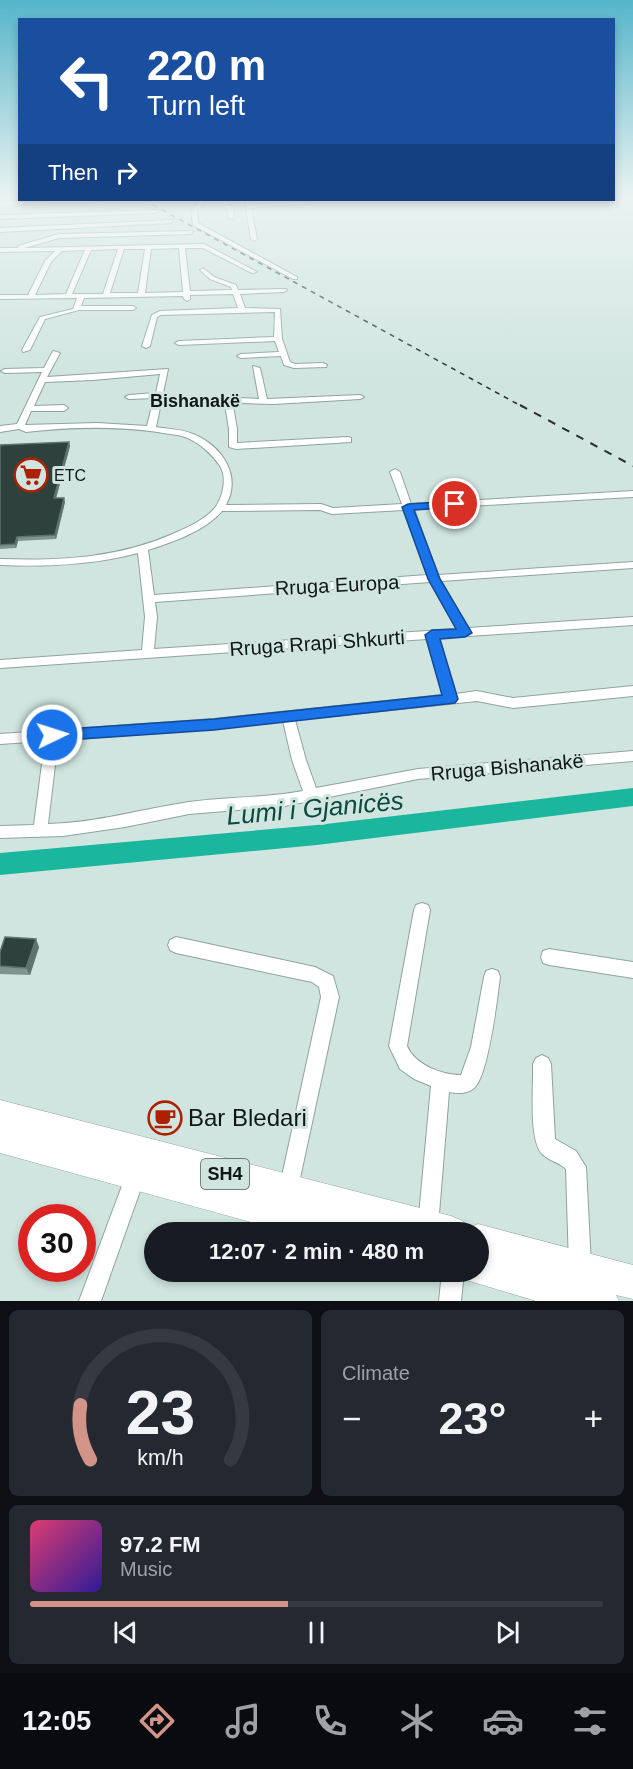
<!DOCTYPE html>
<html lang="en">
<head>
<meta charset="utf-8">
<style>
	:root { --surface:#171b24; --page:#242831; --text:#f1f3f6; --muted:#9ea1a6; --line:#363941; --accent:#d39488 }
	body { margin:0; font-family:Helvetica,sans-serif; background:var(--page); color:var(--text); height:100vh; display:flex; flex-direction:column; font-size:22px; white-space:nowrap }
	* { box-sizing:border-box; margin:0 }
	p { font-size:20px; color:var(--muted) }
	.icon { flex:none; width:33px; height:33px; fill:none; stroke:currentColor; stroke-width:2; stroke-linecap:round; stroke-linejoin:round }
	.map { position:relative; height:1301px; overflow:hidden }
	.side { display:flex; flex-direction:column; gap:9px; padding:9px; background:#0d0f14; flex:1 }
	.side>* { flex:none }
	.top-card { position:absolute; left:18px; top:18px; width:597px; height:183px; border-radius:0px; box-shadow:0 3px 9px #0003; background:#1a4fa0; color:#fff; overflow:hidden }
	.speed { position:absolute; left:18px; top:1204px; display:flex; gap:12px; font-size:30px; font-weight:700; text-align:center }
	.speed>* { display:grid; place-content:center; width:78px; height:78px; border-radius:50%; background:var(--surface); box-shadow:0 3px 9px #0003; line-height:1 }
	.speed .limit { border:9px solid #d22; background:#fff; color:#111 }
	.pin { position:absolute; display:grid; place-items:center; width:51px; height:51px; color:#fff; margin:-26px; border:3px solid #fff; border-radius:50%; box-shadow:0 2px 6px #0007 }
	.me { position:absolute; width:66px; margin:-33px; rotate:86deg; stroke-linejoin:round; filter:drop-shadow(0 0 4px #0008) }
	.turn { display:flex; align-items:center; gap:21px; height:126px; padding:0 30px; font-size:27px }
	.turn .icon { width:78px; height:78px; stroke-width:2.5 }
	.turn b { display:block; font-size:42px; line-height:51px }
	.then { display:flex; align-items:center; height:57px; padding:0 30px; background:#0003; gap:12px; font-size:22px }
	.big { font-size:45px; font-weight:600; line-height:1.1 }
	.side .tile { flex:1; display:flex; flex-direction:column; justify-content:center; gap:9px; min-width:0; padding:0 21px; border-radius:9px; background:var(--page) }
	.side .dial { align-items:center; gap:0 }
	.dial svg { height:156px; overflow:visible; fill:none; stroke:var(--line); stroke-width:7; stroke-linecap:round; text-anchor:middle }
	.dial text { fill:var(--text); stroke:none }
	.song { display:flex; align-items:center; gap:18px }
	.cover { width:72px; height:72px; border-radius:9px; background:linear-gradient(135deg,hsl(340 70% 55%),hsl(250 70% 35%)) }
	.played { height:6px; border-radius:3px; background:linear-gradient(90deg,var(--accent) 45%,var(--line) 45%) }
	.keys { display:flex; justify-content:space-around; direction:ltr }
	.heat { display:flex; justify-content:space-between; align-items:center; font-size:33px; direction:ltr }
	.side .tiles { flex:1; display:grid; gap:9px; grid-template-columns:1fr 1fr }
	.tile:last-child { grid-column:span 2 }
	.trip { position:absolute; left:144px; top:1222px; width:345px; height:60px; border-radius:30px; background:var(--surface); box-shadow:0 3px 9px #0003; font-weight:600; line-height:60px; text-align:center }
	.tabs { display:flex; height:96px; justify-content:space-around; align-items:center; background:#090b0e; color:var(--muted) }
	.tabs .icon { width:42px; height:42px }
	.tabs .on { color:var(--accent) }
	.tabs b { font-size:27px; color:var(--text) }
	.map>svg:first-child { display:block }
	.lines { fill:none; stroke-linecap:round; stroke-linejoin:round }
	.river { fill:#1ab79e; fill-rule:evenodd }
	.minor-casing { stroke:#8fa39e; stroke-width:2 }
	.tertiary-casing { stroke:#8fa39e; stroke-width:1 }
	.primary-casing { stroke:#8fa39e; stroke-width:1 }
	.minor { fill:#fff; fill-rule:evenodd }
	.tertiary { fill:#fff; fill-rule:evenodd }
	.primary { fill:#fff; fill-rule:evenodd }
	.rail-far1 { stroke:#28302e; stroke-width:1.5; stroke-dasharray:5 5; stroke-linecap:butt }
	.rail { stroke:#28302e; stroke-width:2; stroke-dasharray:8 8; stroke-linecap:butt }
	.wall { fill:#80938e }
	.shaded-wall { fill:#5f726e }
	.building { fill:#2f413d; stroke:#5f726e; stroke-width:1.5 }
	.route { fill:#1a73e8; stroke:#114b97; stroke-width:1.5 }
	.labels { text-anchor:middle; stroke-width:6; stroke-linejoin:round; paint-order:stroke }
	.far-poi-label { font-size:16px; fill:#101715; stroke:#d0e5e0; text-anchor:start }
	.far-neighbourhood-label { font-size:18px; font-weight:bold; fill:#101715; stroke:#d0e5e0 }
	.shield { fill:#d0e5e0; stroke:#4a5552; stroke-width:1.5 }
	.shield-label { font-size:18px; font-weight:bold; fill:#101715 }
	.street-label { font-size:20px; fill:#101715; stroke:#d0e5e0 }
	.near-poi-label { font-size:24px; fill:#101715; stroke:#d0e5e0; text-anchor:start }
	.near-water-label { font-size:26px; font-style:italic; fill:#0b493e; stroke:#d0e5e0 }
</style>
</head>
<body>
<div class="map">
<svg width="633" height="1301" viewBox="0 0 633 1301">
	<rect width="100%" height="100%" fill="#d0e5e0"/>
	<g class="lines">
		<polygon class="river" points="633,788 633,806 317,845 0,875 0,853 317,825"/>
		<defs>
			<g id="minor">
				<polygon points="199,200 204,200 202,206 197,210 198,223 297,277 297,279 293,279 193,225 191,210 197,205"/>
				<polygon points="223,200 227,200 228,204 234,209 233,219 228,218 228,210 222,205"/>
				<polygon points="245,200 249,200 251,204 305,202 308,204 251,208 257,239 254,241 251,239 250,234"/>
				<polygon points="158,210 156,213 0,219 0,215"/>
				<polygon points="173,220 171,223 0,232 0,228"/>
				<path d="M193,231L191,234L59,238L24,248L204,244L257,272L252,273L203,248H185L190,291L232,290L231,287L210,279L200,270L203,268L214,277L236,285L238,290L286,289L287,290L284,292L240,294L245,308L280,309L282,339L290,362L295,364L323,363L327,365L326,367L294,368L284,365L281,356L241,358L237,356L241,354L279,352L275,341L179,345L175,343L179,341L274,337L275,312L161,315L157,317L150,346L146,348L142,346L152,315L160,311L238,308L233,294L190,295V299L187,301L184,299L183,296L84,298L81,306H133L136,308L133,310H79L45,319L30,350L23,352L22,350L40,317L73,309L77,298L0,299V295H28L45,261L55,251L0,252V248H18V246L59,234ZM179,248L183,292L145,293L151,249ZM118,249L103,294H72L91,250ZM124,249H145L138,293H110ZM85,250L66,294L35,295L51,262L62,251Z"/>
				<path d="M53,351L60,353L47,377L168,369L156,427C168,429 181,429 193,434C222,446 242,475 226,505L321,504L333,508L402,504L390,472L395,469L400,472L411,504L633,491V497L414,509L438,575L633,562V568L441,581L468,628L633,617V625L439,638L455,694L477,691L513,698L633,686V696L513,708L477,701L295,720L306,760L316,788L418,769L633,751V761L418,779L285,806L189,814L125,827L63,836L0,838V826L34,825L45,741L0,744V734L214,719L443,695L427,639L0,668V660L142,650L145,617L138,553C92,565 47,567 0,565V559C61,561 119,558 175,533C188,527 204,520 214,509C222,499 228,479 220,466C212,454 199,442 185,437C177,434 167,434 158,432C114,426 70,427 26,432L19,429L0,432V426L17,424L42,372L5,373L1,371L5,369L44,368ZM160,374L156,393L129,395L125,397L129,399L154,398L147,426L97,423L25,425L31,411H64L68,408L64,405L34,406L45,382L93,380ZM320,510L332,514L404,510L427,575L154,595L148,550C173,542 205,531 222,511ZM430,582L457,629L154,649L157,617L155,602ZM283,721L292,760L303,791C266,798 227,797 189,802C142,809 96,823 48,824L58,740L214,729Z"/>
				<polygon points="253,366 260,368 267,399 360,395 364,397 360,399 274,404 241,403 233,406 237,429 237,443 348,437 351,438 351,442 236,449 229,447 229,429 225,405 240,398 259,399"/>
				<path d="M422,903L428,905L430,910L407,1046C415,1065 442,1075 461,1075L471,1047L484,977L486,971L492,969L498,971L500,977C497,1001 489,1069 476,1086C470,1094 458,1094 449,1092L438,1226L435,1233H421L418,1226L431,1086L414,1079L400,1069L389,1046L414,910L416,905Z"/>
				<polygon points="176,937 315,967 333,976 339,997 296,1197 289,1200 282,1197 279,1190 321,997 319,987 312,982 176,953 170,950 168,945 170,940"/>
				<polygon points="549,949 633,962 633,978 549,965 543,963 541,957 543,951"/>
				<path d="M542,1055L548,1058L551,1064L555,1139L576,1151L586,1167L591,1265L588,1273L580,1276L572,1273L569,1265L566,1169C559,1162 549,1161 542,1154C528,1138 534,1085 533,1064L536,1058Z"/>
				<polygon points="136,1164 143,1167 146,1174 101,1301 79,1301 129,1167"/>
				<polygon points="442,1272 464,1272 461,1301 439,1301"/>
			</g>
			<polygon id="tertiary" points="77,200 124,200 0,206 0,202"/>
			<polygon id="primary" points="0,1100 451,1216 463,1221 466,1229 478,1224 633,1265 633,1299 616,1295 619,1301 536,1301 466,1280 462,1272 478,1272 478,1233 387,1233 367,1228 369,1233 291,1233 0,1153"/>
		</defs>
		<use href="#minor" class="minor-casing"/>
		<use href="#tertiary" class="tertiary-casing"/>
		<use href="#primary" class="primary-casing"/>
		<use href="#minor" class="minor"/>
		<use href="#tertiary" class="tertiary"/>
		<use href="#primary" class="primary"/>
		<polyline class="rail-far1" points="144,200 523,407"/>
		<polyline class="rail" points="520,405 633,466"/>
	</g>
	<g class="wall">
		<polygon points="69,442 70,446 56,498 65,502 56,539 18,541 16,548 0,549 0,445"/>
		<polygon points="39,947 30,975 0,974 0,952"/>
	</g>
	<g class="shaded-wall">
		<polygon points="69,442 70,446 55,502 54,498"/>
		<polygon points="64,498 65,502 56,539 55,535"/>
		<polygon points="17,537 18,541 16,548 15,544"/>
		<polygon points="36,939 39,947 30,975 26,968"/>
	</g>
	<g class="building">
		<polygon points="69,442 54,498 64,498 55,535 17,537 15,544 0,545 0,445"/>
		<polygon points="5,937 36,939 26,968 0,966 0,952"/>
	</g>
	<linearGradient id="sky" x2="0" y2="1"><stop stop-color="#55b5ca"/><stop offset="0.52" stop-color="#eaf3f1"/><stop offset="1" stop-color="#eaf3f1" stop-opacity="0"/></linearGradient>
	<rect width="633" height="377" fill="url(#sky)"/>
	<polygon class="route" points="455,501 461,504 459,507 414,510 440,579 472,633 465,637 440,639 458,699 455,703 214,730 52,741 47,739 44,735 47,731 52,730 214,719 442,695 425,635 432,630 456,629 428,579 402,507 408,504"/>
	<defs>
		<symbol id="supermarket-ring" viewBox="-11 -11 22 22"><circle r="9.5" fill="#d0e5e0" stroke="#ae2002" stroke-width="1.5"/><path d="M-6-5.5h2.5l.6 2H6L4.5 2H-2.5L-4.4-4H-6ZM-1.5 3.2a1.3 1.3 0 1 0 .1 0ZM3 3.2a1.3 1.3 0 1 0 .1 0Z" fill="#ae2002"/></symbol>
		<symbol id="cafe-ring" viewBox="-11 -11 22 22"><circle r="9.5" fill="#d0e5e0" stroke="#ae2002" stroke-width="1.5"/><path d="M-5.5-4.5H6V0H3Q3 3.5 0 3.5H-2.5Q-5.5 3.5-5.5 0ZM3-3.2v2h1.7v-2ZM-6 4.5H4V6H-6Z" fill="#ae2002"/></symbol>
	</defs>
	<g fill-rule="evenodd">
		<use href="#supermarket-ring" x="12" y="456" width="38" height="38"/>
		<use href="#cafe-ring" x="146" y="1099" width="38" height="38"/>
	</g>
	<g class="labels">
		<g class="far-poi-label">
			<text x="54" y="481">ETC</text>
		</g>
		<g class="far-neighbourhood-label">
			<text x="195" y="407">Bishanakë</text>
		</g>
		<rect class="shield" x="201" y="1159" width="48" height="30" rx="4.5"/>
		<g class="shield-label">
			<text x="225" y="1180">SH4</text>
		</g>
		<g class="street-label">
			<text transform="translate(337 585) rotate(-3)" y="7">Rruga Europa</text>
			<text transform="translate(317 643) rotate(-4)" y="7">Rruga Rrapi Shkurti</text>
			<text transform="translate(507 767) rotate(-5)" y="7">Rruga Bishanakë</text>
		</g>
		<g class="near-poi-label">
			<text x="188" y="1126">Bar Bledari</text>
		</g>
		<g class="near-water-label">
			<text transform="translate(315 808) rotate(-5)" y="9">Lumi i Gjanicës</text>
		</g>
	</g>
</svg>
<div class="speed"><div class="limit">30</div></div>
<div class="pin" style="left:455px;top:504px;background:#d93025"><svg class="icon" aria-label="arrive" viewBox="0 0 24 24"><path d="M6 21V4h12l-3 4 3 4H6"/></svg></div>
<svg class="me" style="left:52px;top:735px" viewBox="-20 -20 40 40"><circle r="17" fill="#1a73e8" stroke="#fff" stroke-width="3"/><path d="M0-11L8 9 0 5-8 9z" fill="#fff"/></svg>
<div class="trip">12:07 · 2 min · 480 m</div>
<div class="top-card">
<div class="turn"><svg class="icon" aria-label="left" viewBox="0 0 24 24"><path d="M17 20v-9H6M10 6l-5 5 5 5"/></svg><div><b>220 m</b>Turn left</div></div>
<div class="then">Then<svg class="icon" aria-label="right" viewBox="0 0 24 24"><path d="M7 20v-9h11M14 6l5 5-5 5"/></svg></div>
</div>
</div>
<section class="side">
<div class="tiles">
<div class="tile dial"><svg viewBox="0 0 100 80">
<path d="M14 69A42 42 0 1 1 86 69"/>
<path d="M14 69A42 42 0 0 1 9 41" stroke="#d39488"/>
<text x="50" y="56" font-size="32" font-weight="700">23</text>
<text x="50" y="72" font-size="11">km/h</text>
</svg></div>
<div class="tile"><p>Climate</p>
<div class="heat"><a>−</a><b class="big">23°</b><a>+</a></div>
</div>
<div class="tile">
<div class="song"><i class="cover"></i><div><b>97.2 FM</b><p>Music</p></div></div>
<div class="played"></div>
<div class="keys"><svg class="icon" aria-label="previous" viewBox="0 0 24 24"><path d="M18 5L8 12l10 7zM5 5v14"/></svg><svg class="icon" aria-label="pause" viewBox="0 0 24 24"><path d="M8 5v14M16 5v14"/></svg><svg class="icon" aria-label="next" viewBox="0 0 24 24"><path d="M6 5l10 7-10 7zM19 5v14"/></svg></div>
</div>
</div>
</section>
<nav class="tabs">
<b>12:05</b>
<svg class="icon on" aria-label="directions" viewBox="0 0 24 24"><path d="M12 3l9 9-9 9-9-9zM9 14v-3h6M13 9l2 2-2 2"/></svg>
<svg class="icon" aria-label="music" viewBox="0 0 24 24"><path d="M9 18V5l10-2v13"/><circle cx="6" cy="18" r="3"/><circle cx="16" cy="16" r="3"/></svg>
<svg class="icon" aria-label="phone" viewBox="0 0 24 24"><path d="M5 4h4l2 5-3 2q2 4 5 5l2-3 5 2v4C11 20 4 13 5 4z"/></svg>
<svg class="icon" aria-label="climate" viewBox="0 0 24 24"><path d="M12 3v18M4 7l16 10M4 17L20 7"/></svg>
<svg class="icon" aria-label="car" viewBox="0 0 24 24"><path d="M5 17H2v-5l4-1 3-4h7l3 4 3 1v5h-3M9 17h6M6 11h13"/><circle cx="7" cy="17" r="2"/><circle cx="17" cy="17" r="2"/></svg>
<svg class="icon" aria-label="filters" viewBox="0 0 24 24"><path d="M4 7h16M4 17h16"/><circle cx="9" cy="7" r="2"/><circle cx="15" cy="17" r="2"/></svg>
</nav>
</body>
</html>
